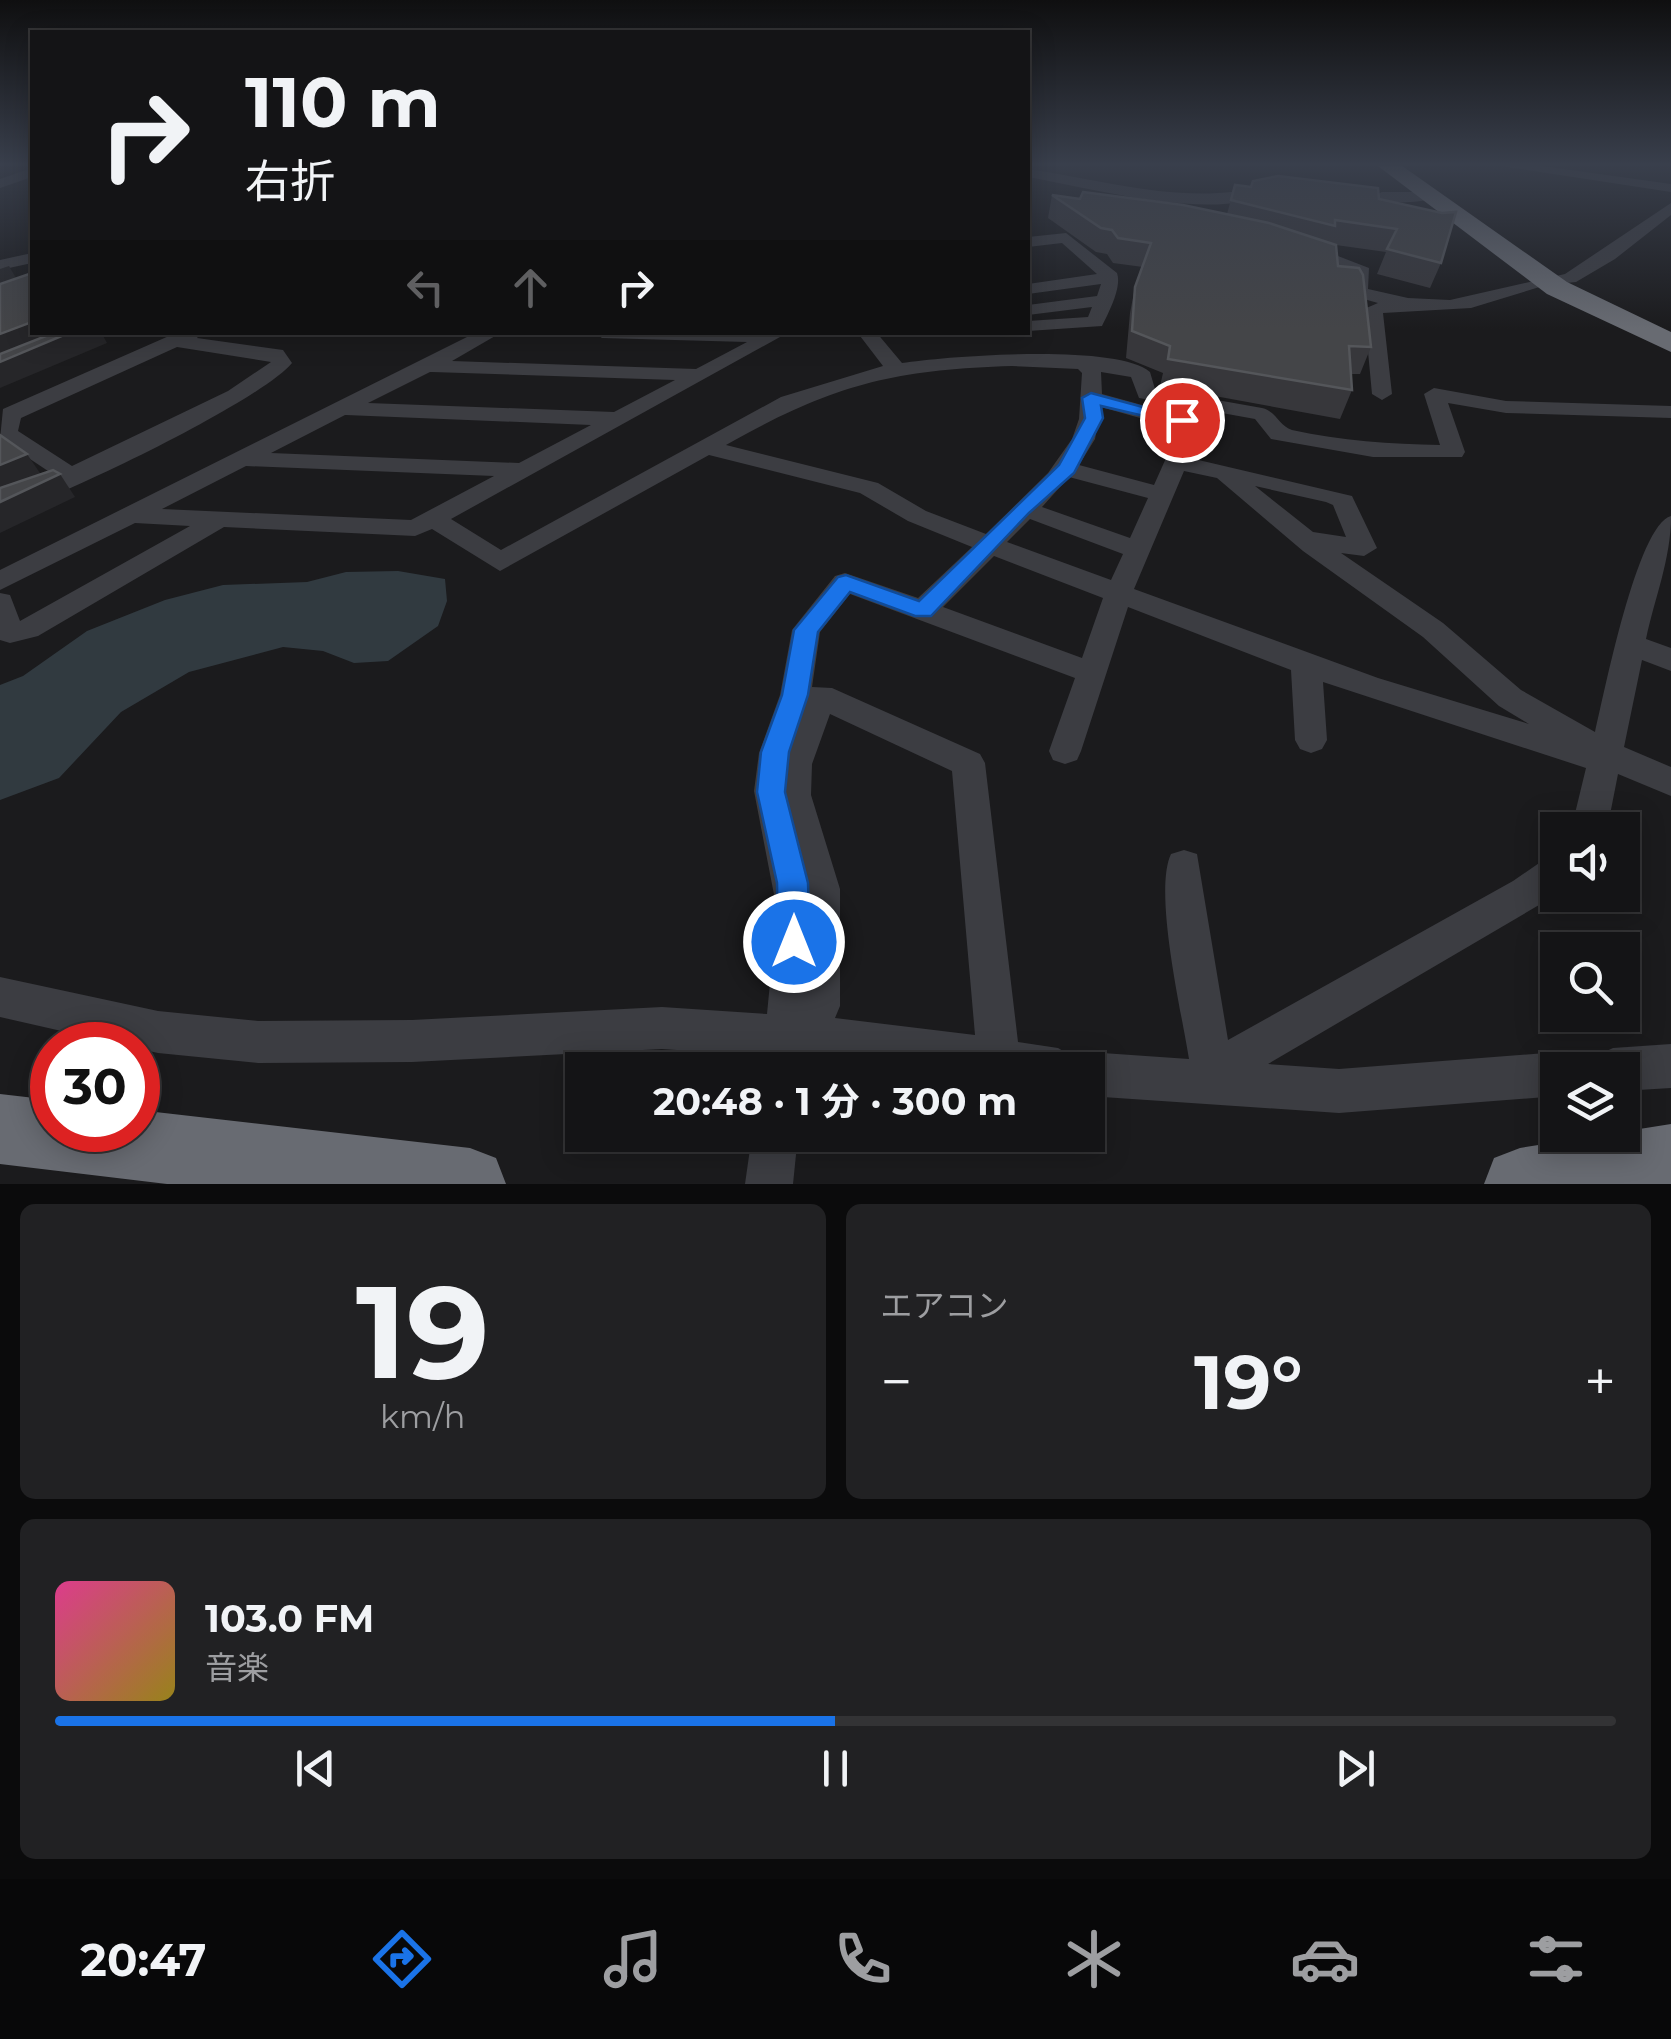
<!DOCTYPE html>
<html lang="ja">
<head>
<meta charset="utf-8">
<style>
	:root { --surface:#141416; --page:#212123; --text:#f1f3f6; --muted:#9d9ea1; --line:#333335; --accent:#1a73e8 }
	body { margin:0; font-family:Montserrat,"Noto Sans JP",sans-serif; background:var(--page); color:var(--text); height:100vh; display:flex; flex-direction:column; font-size:38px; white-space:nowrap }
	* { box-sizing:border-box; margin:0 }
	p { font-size:32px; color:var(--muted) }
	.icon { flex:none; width:55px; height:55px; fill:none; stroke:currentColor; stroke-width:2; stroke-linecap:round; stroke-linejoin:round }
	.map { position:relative; height:1184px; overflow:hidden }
	.details { display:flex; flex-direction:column; gap:20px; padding:20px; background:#0b0b0c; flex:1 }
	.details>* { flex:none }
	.hud { position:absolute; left:30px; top:30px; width:1000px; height:305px; border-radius:0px; box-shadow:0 5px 25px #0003,0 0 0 2px var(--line); background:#141416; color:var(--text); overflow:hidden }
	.controls { position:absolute; left:1540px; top:812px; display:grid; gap:20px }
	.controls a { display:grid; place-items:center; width:100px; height:100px; border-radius:0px; background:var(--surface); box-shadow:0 5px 25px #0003,0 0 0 2px var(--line); font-size:50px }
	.speed { position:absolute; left:30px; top:1022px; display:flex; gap:20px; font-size:50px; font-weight:700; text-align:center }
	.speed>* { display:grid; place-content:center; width:130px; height:130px; border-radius:50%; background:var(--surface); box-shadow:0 5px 25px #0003,0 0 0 2px var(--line); line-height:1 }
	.speed .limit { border:15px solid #d22; background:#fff; color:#111 }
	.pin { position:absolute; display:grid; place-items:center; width:85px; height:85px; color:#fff; margin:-42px; border:5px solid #fff; border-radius:50%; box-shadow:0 2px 10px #0007 }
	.me { position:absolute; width:110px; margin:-55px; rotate:0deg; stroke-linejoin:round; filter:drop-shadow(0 0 8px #0008) }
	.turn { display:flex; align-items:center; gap:35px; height:210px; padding:0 50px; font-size:45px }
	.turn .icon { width:130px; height:130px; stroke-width:2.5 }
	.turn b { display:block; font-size:70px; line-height:85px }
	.lanes { display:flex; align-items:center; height:95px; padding:0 50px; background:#0003; justify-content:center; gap:50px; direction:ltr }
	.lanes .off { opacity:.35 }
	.big { font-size:75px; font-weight:700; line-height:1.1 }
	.details .card { flex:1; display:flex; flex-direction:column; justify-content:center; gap:15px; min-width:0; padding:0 35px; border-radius:15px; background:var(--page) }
	.details .dial { align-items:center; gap:0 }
	.dial b { font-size:130px; line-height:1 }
	.song { display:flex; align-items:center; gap:30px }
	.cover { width:120px; height:120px; border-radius:15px; background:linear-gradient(135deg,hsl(330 70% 55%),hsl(50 70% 35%)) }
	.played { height:10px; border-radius:5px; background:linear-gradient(90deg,var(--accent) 50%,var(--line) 50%) }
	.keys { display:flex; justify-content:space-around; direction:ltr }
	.heat { display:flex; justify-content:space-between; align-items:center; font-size:55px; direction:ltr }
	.details .tiles { flex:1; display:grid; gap:20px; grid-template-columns:1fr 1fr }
	.card:last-child { grid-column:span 2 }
	.trip { position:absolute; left:565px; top:1052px; width:540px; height:100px; border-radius:0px; background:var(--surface); box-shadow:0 5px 25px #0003,0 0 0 2px var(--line); font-weight:700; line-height:100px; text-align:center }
	.dock { display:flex; height:160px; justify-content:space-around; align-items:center; background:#080809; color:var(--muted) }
	.dock .icon { width:70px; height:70px }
	.dock .active { color:var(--accent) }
	.dock b { font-size:45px; color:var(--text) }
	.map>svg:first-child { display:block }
	.water { fill:#313a40 }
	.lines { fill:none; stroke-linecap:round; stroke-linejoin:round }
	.minor { fill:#3c3d42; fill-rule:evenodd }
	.highway { fill:#686b72; fill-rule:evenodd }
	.wall { fill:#37373b }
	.shaded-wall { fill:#262629 }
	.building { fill:#444548; stroke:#54565a; stroke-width:2.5 }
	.route { fill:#1a73e8; stroke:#114b97; stroke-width:2.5 }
</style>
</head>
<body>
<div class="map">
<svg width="1671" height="1184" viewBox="0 0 1671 1184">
	<rect width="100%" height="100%" fill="#1b1b1d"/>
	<polygon class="water" points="398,571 445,579 447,601 438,626 388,661 354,663 323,651 283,647 189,672 121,712 59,778 0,800 0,685 23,676 87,631 165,600 223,585 307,582 346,572"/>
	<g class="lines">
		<g class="minor">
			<polygon points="1482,163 1520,163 1671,184 1671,192"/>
			<polygon points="32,168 32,177 0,188 0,179"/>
			<path d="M1028,169C1108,181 1186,206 1266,186L1273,190C1222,225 1087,187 1028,177Z"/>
			<path d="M1382,192H1429L1436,196C1421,206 1392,199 1372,207L1336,199L1343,195L1369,198Z"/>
			<polygon points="1671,203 1671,215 1615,259 1576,282 1546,285 1471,308 1383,313 1392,394 1382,400 1372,394 1364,309 1378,303 1353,296 1354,274 1298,249 1312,246 1369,268 1368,289 1408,298 1450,300 1565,274"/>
			<path d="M1066,233L1117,273C1122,287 1109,312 1102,326L1028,331V321L1088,317L1092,307L1028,315V305L1097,296L1101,284L1028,294V284L1097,274L1062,243L1028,247V237Z"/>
			<polygon points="32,253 32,263 0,270 0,260"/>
			<path d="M178,332H202L197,338L283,350L292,363C261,401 51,503 0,515V499L54,475L0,439L3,409ZM177,347L271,362L228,391L72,466L18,431L21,418Z"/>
			<path d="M477,332H502L452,361L696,369L747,342L602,338L593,332H789L451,519L501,550L781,397L883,366L857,332H876L902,363C948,356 1117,343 1150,372L1155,389L1262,408C1276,411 1279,426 1292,430C1341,441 1391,444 1440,445L1424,394L1434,388L1506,401L1671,406V418L1506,413L1448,403L1465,452L1462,457H1373L1271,439L1255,419L1139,398L1131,377L1101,372L1102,394L1200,421L1203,426L1190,458L1352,496L1377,548L1364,556L1341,553L1443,623L1521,690L1595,732C1604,695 1637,525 1671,516C1671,559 1655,597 1646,639L1671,648V671L1642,660L1624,747L1671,767V796L1618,774L1607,830H1571L1586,768L1323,682L1327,740L1322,749L1311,753L1300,749L1295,740L1291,670L1128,607L1081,751L1077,760L1065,764L1053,760L1049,751L1075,678L850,594L820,632L812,687L832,688L980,754L985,763L1018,1042L1058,1048L1075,1058L1088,1052L1189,1059C1182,1014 1153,892 1171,854L1184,850L1197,854L1228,1040L1513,881L1558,850V889L1539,905L1268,1064L1339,1069L1558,1052L1573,1059L1578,1070H1558V1096L1339,1113L1088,1096V1070H929L805,1058V1070H761L763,1056L662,1049L412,1062L258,1063L158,1053L0,1017V977L158,1011L258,1021L412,1020L662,1007L767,1014L777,910L754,791L759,753L780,695L792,630L835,576L845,573L918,598L972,547L908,521L860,493L709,455L500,571L432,529L415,536L224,527L38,636L10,643L0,640V593L10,595L20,621L190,526L135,523L0,590V570ZM1012,366L1078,369L1082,373L1079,419L1072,439L1048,473L986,534L926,511L878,483L726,445C832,385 891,370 1012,366ZM430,372H432L675,380L614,412L368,403ZM1101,407L1179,429L1154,485L1079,465L1095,439ZM345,415H346L591,425L519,463L271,453ZM246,466L494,476L411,520L162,509ZM1184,471L1217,478L1303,551L1423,637L1499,706L1529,724L1378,678L1134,589ZM1069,477L1148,498L1130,538L1042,507ZM1255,486L1326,502L1333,505L1346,537L1313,532ZM1030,519L1123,554L1111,580L1007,542ZM994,556L1103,598L1082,658L943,607ZM830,714L952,771L975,1035L835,1018L840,1006V889L811,795L812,764Z"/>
			<polygon points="1671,1044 1671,1088 1622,1091 1622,1070 1591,1070 1598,1055 1613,1048"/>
			<polygon points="752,1135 798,1135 793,1184 745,1184"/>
		</g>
		<g class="highway">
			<polygon points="1374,163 1398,163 1567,282 1671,332 1671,352 1547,294"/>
			<polygon points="0,1094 52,1100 52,1130 138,1130 138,1110 470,1148 496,1158 506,1184 167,1184 0,1164"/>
			<polygon points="1671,1124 1671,1184 1484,1184 1494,1158 1520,1148"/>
		</g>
	</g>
	<polygon class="wall" points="1235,185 1379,199 1441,263 1430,288 1377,274 1386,252 1336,245 1338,266 1371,347 1360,374 1351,374 1352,390 1340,419 1160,386 1163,373 1126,358 1130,313 1135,287 1143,267 1113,263 1107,254 1096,252 1048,218 1052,195 1227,214"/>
	<g class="shaded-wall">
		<polygon points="9,266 20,285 0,292 0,269"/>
		<polygon points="32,322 32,332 71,332 0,359 0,334"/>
		<polygon points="71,332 101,332 107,343 0,388 0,361"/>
		<polygon points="27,454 42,476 0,495 0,465"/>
		<polygon points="60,474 75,497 0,533 0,502"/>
	</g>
	<g class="building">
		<polygon points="1278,176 1378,188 1379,199 1442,213 1456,212 1441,263 1387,249 1397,229 1335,220 1335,226 1231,200 1235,185 1251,187 1253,181"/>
		<polygon points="1083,192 1183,205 1269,223 1336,245 1338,266 1359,268 1363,275 1371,347 1349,346 1352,390 1168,359 1170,346 1132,331 1135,287 1151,243 1118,238 1112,230 1101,228 1052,195 1080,199"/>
		<polygon points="32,273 32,322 0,334 0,284"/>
		<polygon points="56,332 71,332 0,362 0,354"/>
		<polygon points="0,435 27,454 0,465"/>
		<polygon points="53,470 60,474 0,502 0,488"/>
	</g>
	<linearGradient id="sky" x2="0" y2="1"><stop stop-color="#0f0f10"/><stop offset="0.5" stop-color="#393f4c"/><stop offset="1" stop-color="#393f4c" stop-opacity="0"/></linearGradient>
	<rect width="1671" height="329" fill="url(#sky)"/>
	<polygon class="route" points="1091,393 1191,420 1182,425 1101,406 1103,418 1074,473 1029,513 931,616 915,616 850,592 818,632 808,695 789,752 785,792 808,883 810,942 805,953 794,957 782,953 778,942 777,883 757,792 761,752 782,695 794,630 838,577 846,575 919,601 1059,465 1085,418 1082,398"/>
</svg>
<div class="controls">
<a><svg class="icon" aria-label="sound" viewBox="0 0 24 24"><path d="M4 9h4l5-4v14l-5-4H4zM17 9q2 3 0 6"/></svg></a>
<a><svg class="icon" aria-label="search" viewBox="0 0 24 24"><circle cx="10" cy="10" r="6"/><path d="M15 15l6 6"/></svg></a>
<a><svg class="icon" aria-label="layers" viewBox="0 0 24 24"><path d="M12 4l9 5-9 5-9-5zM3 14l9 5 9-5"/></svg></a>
</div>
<div class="speed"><div class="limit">30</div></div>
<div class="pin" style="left:1182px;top:420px;background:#d93025"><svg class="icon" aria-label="arrive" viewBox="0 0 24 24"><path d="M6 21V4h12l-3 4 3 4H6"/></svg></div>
<svg class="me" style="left:794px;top:942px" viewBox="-20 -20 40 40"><circle r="17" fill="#1a73e8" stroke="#fff" stroke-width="3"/><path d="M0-11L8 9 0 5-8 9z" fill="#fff"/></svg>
<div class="trip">20:48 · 1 分 · 300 m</div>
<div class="hud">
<div class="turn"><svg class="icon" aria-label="right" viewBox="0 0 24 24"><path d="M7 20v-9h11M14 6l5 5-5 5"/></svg><div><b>110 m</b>右折</div></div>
<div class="lanes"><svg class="icon off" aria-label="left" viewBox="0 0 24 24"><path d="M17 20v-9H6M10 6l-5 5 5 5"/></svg><svg class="icon off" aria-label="ahead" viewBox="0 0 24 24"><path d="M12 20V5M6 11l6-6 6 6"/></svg><svg class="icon" aria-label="right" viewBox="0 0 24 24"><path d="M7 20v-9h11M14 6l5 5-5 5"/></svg></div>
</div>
</div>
<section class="details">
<div class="tiles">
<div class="card dial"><b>19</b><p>km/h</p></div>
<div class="card"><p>エアコン</p>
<div class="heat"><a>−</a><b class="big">19°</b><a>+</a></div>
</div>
<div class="card">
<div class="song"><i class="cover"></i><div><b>103.0 FM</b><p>音楽</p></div></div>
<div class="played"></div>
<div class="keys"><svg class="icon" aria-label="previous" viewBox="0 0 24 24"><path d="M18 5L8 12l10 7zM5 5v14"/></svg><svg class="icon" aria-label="pause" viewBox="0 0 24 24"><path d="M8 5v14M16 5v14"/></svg><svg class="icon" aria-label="next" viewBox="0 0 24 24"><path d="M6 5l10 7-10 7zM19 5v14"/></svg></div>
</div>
</div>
</section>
<nav class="dock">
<b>20:47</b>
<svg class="icon active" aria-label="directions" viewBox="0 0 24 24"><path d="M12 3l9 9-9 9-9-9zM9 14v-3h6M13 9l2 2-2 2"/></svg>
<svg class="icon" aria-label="music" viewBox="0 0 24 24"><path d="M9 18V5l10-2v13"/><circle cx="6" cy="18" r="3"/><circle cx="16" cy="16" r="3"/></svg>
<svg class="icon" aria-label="phone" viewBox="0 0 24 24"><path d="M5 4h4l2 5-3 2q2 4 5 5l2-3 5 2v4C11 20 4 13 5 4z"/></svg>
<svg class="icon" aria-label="climate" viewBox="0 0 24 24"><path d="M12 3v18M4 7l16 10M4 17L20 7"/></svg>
<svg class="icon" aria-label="car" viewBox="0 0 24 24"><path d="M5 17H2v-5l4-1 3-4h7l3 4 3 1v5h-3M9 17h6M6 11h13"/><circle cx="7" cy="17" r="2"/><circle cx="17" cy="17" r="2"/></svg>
<svg class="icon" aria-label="filters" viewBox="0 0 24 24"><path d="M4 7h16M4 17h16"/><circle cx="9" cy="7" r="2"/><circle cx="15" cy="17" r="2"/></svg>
</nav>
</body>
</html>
